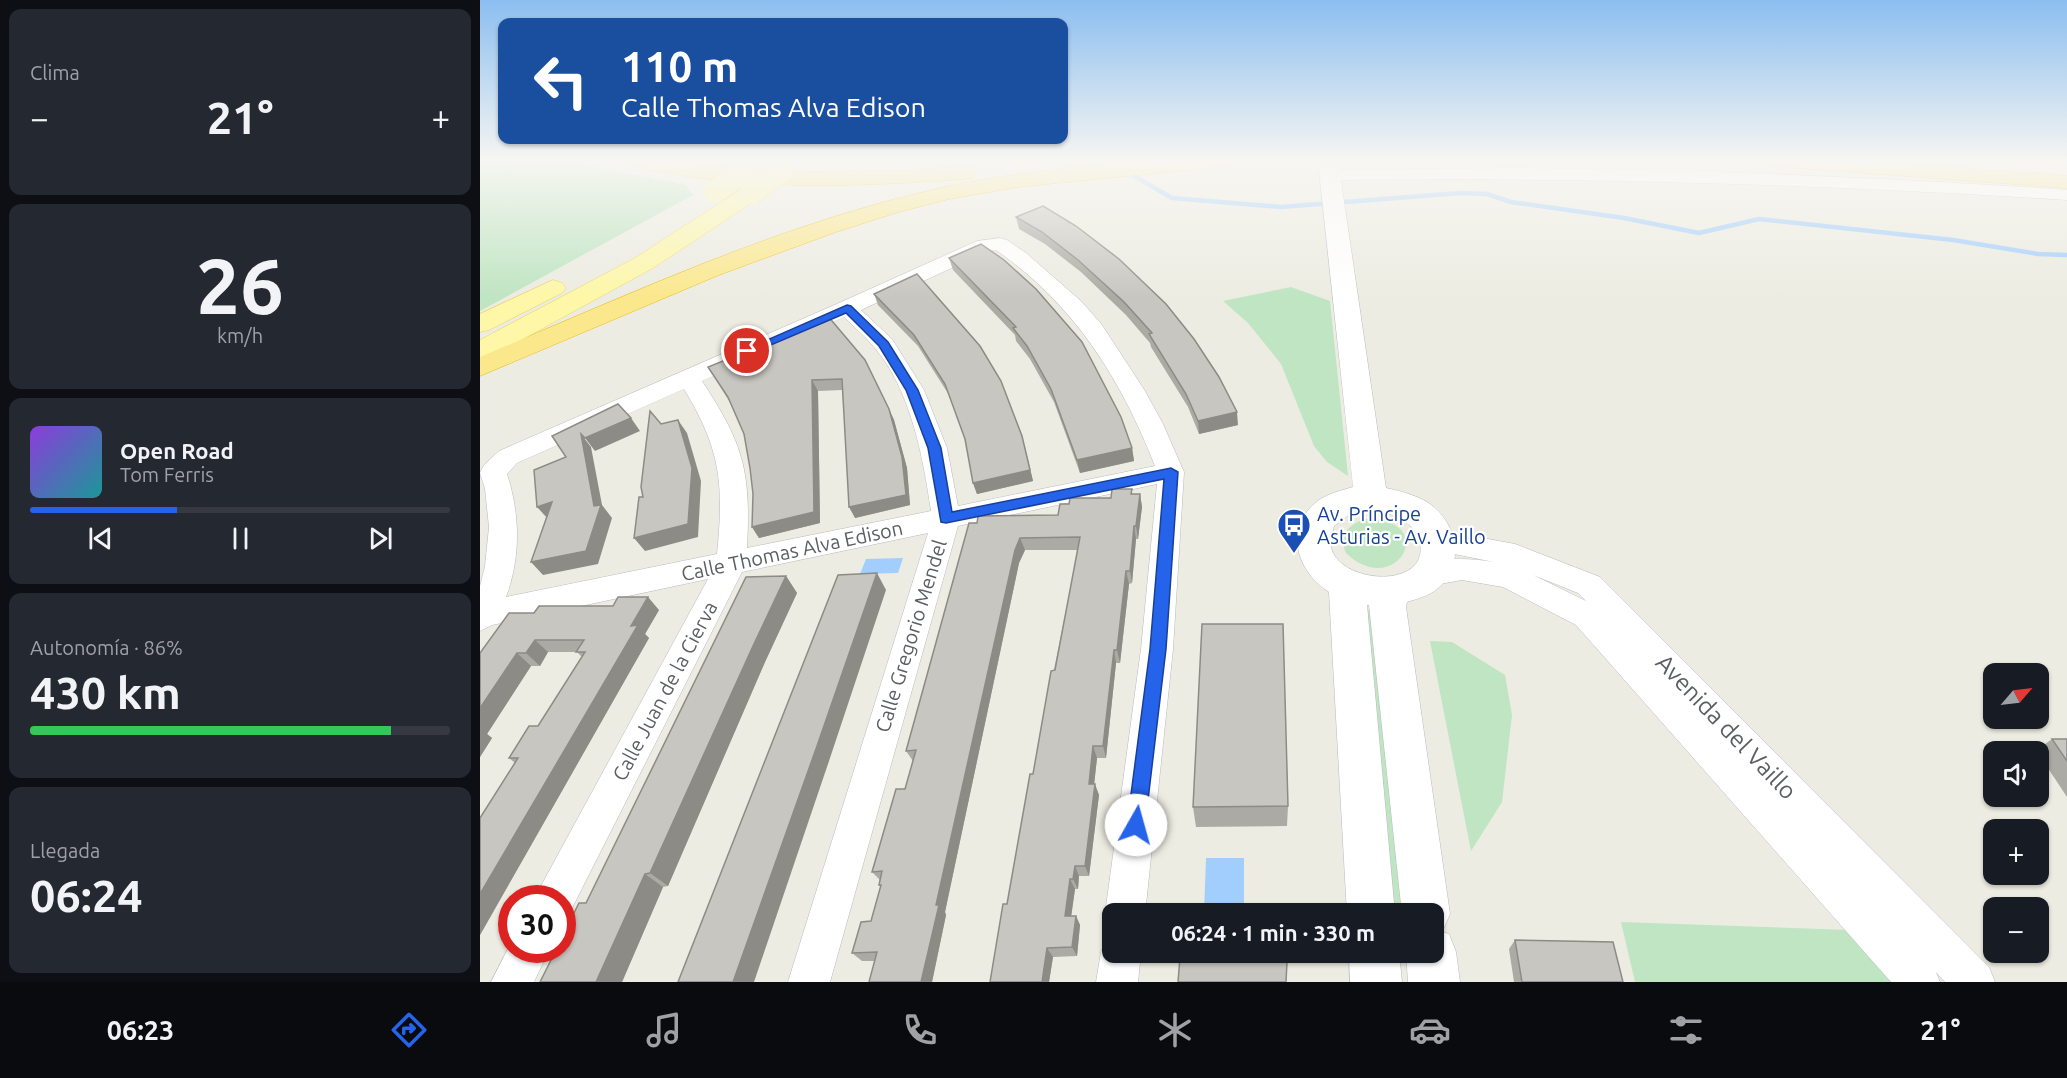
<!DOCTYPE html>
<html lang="es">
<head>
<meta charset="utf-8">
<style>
	:root { --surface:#171b24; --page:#242831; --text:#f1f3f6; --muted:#9ea1a6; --line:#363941; --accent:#2563eb }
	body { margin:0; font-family:Ubuntu,sans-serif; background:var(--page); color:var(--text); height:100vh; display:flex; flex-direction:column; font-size:22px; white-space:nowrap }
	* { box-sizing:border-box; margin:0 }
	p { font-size:20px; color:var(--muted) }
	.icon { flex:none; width:33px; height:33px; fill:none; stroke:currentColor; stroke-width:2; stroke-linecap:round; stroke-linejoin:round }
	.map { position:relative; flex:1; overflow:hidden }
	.side { display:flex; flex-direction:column; gap:9px; padding:9px; background:#0d0f14; width:480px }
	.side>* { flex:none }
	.hud { position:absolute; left:18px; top:18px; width:570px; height:126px; border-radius:12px; box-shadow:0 2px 4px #0004; background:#1a4fa0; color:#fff; overflow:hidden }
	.needle { width:39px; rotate:62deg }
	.buttons { position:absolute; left:1503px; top:663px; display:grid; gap:12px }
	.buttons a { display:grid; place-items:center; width:66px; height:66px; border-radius:12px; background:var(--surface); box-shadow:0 2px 4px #0004; font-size:30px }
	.speed { position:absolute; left:18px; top:885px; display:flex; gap:12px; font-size:30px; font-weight:700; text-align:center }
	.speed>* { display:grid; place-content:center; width:78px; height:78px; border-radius:50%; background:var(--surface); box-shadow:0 2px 4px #0004; line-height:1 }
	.speed .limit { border:9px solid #d22; background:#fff; color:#111 }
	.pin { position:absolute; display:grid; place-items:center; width:51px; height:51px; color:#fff; margin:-26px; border:3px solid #fff; border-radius:50%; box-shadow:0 2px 6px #0007 }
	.me { position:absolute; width:66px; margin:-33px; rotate:7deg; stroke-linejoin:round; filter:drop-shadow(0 0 4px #0008) }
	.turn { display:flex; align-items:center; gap:21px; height:126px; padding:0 24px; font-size:27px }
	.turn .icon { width:78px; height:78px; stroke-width:2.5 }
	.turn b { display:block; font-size:42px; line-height:51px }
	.big { font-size:45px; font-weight:700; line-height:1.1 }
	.side .widget { flex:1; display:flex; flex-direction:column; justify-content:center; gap:9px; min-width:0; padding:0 21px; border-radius:12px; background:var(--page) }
	.side .dial { align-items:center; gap:0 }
	.dial b { font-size:78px; line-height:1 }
	.song { display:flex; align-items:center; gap:18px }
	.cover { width:72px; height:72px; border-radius:9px; background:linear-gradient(135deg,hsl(270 70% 55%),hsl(180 70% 35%)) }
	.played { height:6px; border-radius:3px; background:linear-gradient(90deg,var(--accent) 35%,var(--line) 35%) }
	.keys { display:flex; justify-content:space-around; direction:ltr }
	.heat { display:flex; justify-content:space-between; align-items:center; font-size:33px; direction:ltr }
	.charge { height:9px; border-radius:4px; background:linear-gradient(90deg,#34c759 86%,var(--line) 0) }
	.trip { position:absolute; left:622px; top:903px; width:342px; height:60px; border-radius:12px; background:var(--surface); box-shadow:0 2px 4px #0004; font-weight:700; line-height:60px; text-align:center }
	.dock { display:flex; height:96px; justify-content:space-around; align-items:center; background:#090b0e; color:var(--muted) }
	.dock .icon { width:42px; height:42px }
	.dock .on { color:var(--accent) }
	.dock b { font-size:27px; color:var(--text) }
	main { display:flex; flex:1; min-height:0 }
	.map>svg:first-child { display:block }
	.green { fill:#bfe5c2 }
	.water { fill:#a2cefd }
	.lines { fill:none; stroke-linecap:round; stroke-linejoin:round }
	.stream { stroke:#a2cefd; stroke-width:4.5 }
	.street-casing { stroke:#b8babf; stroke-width:1 }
	.secondary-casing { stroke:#b8bbc1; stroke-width:1 }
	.primary-casing { stroke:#eed25a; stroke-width:1 }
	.highway-casing { stroke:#ebb705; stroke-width:1 }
	.street { fill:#fff; fill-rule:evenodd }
	.secondary { fill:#fff; fill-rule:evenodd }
	.primary { fill:#fdf7a7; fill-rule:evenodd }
	.highway { fill:#fbe88c; fill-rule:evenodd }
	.primary-bridge-casing { stroke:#eed25a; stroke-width:24; stroke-linecap:butt }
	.primary-bridge { stroke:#fdf7a7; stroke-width:23 }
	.wall { fill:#acaaa5 }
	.shaded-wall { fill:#8c8b86 }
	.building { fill:#c8c6c0; stroke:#8c8b86; stroke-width:1.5 }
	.route { fill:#2563eb; stroke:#184099; stroke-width:1.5 }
	.labels { text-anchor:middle; stroke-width:4.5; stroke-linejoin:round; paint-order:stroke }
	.transit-label { font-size:20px; fill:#164399; stroke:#fff; text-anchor:start }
	.street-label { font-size:20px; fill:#5b5e63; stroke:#fff }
	.near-street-label { font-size:24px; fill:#5b5e63; stroke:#fff }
</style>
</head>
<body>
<main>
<section class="side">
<div class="widget"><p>Clima</p>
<div class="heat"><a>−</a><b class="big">21°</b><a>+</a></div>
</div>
<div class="widget dial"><b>26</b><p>km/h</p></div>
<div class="widget">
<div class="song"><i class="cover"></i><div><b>Open Road</b><p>Tom Ferris</p></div></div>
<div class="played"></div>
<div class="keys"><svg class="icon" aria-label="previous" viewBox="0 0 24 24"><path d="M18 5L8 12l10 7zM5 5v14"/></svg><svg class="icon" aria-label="pause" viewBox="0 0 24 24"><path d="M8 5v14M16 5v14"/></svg><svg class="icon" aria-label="next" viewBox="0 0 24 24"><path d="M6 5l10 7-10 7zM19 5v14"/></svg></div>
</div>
<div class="widget"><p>Autonomía · 86%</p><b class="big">430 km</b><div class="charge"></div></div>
<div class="widget"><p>Llegada</p><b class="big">06:24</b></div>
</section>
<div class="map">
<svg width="1587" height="982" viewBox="0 0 1587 982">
	<rect width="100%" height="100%" fill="#edece2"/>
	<g class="green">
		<polygon points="0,160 80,160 206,185 213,195 0,311"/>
		<polygon points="811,287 850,301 868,476 847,462 834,446 801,364 768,323 743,301"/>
		<path d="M885,519C962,518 916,601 866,553C858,535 868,525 885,519Z"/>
		<polygon points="881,609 898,610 929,913 907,913"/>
		<polygon points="950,641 972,642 1025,675 1032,715 1022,802 991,851"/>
		<polygon points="1141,922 1369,930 1415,982 1155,982"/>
	</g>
	<g class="water">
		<polygon points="423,558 418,573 380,574 386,559"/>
		<polygon points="726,858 764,858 764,913 724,913"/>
	</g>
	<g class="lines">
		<polyline class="stream" points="654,176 692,198 801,207 980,193 1007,194 1031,202 1144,218 1219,233 1279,219 1473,240 1558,254 1587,255"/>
		<defs>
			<g id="street">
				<path d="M1034,168C1219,170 1403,177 1587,190V200C1341,184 1096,177 850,180L844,179L841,175L844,171L850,170Z"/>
				<path d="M520,238L527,240L546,253L602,302L622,325L665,391L683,424L704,472L693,649L665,914H633V929L625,914L661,649L677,484L478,526L350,982H308L448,533L262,572L90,912L82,915V898H57L62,884L228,579L12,625L0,631V586L5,566L9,527L5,489L0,473L4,465L19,451L359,303L497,241ZM516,250C594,304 641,379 675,466L478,506L467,448L444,390L412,339L381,310L508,251ZM364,317C374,327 385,336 394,347C431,390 443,457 451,511L267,548C271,471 264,445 222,381ZM204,389C241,450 244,484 237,554L26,597C41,557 40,514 27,474L37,463Z"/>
				<path d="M959,530L1035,544L1120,577L1509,967L1515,982H1465L1456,972L1460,982H1411L1096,625L1023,587L982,580L949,586L939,582L934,574L939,566C964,557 987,558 1014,562L949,549L945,541L949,533ZM1053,575L1098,593L1106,601Z"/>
				<polygon points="633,935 633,952 661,952 658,982 616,982 621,952 627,938"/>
				<polygon points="32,941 32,950 69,950 54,982 11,982"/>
			</g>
			<g id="secondary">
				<path d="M838,160H858L906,488C923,492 941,496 954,507C979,529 984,567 957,589C949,596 936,599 927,602L926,607L970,914L962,932L969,934L976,952L980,982H928L926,952H954V914H922L889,605H887L915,914H867L849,592C818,573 804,531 834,504C845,494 860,491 873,487ZM891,508C908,513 933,520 939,539C953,587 870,586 853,553C849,546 852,534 854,526L874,511Z"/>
				<polygon points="869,952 919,952 922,982 870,982"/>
			</g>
			<g id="primary">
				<polygon points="271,186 279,188 282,193 279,198 173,268 10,357 0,359 0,340 155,258 263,188"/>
				<polygon points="73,280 82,283 86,288 82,293 9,330 0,332 0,314"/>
			</g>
			<g id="highway">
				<path d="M142,160H185L235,167L318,172L401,171L485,167L493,168L496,173L493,178L485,179C372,187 256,192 145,164Z"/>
				<path d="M673,160H758L755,164L748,166L538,187L469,199L415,213L356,232L239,275L0,376V357C153,293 306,221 470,186C537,172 605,166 673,160Z"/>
				<polygon points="1280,160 1376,160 1587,176 1587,188 1290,166 1283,164"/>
			</g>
		</defs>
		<use href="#street" class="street-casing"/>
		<use href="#secondary" class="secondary-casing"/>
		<use href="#primary" class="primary-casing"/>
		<use href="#highway" class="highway-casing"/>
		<use href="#street" class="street"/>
		<use href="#secondary" class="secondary"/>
		<use href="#primary" class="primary"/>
		<use href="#highway" class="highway"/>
		<defs>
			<g id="primary-bridge">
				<polyline points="236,191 270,166"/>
				<polyline points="271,193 303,169"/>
			</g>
		</defs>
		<use href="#primary-bridge" class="primary-bridge-casing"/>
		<use href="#primary-bridge" class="primary-bridge"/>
	</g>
	<g class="wall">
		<polygon points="563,206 758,425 719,434 708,407 671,347 670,343 646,315 601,272 565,244 539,229 536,217"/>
		<polygon points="469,258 652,448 654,461 600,473 574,402 550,359 536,341 535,335 473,270"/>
		<polygon points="394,294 545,447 553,481 497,494 493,483 485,440 469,395 438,346 398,305"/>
		<polygon points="305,333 409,409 414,420 427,468 430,505 375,518 362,390 338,391 340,523 279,538 272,527 273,494 270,468 264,434 249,401 228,367 306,335"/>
		<polygon points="653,494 660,494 662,507 658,539 656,539 652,583 649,584 640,663 636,663 626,758 617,758 614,784 619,795 609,876 599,876 598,889 595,889 591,916 596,916 600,925 597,956 573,957 569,982 510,982 527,904 598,550 545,550 539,563 465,912 466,915 452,982 389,982 395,961 382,961 372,953 391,921 401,887 399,885 400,880 392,872 425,789 433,761 426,751 497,523 578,515 589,504"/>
		<polygon points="306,576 317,593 285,662 188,886 183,887 142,982 60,982 106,903"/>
		<polygon points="179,610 165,634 169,638 0,935 0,818 35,763 29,758 58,726 102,657 97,652 68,652 60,666 51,666 7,734 12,738 0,757 0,653 54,613"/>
		<polygon points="1572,739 1587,739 1587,797 1558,753 1558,752 1557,750"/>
		<polygon points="808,806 807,826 716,827 713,807"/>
		<polygon points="1035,940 1143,982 1034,982 1029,949"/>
	</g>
	<g class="shaded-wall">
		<polygon points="332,380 338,391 340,523 279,538 272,527"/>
		<polygon points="409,409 414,420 427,468 430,505 375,518 369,507"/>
		<polygon points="757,412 758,425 719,434 718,421"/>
		<polygon points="151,418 160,431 115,451 105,438"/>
		<polygon points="198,420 207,433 221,481 218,537 165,551 154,538"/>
		<polygon points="101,434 111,447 122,505 132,518 118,564 63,575 51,562 114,506"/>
		<polygon points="542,436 553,481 497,494 493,483"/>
		<polygon points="652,448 654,461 600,473 597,460"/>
		<polygon points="660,494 662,507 658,539 656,526"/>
		<polygon points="72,502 69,520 57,507"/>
		<polygon points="654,526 656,539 652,583 650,571"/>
		<polygon points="540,538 545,550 539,563 465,912 466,915 452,982 441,982 456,905 535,550"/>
		<polygon points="646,571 649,584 640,663 637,650"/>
		<polygon points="397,573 406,590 349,761 274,982 253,982"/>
		<polygon points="306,576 317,593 285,662 188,886 170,873 273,646"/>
		<polygon points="168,597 179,610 165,634 169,638 0,935 0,894"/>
		<polygon points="55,640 68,652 60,666 46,653"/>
		<polygon points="634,650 636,663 626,758 623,746"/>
		<polygon points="37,653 51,666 7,734 12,738 0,757 0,708"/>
		<polygon points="613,746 617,758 613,795 609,784"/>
		<polygon points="615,784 619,795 609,876 605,866"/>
		<polygon points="595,866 599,876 598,889 593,879"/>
		<polygon points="165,874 183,887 142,982 116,982"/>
		<polygon points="590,879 595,889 590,925 585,916"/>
		<polygon points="596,916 600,925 597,956 592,947"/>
		<polygon points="567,948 573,957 569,982 562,982"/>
	</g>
	<g class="building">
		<polygon points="563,206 596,226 639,259 686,304 714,339 739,377 757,412 718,421 706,394 669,334 672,333 644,302 598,260 562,232 536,217"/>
		<polygon points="501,244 524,260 556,289 602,342 641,417 652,448 597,460 571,389 547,346 533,328 536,327 469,258"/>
		<polygon points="437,274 500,346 521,381 542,436 550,470 493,483 485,439 465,384 434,335 394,294"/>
		<polygon points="347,315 385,360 409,409 422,457 426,495 369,507 362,379 332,380 334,512 272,527 273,494 270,468 264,434 248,397 228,367 307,335 305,333"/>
		<polygon points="138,404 151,418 105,438 101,434 114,506 121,505 106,551 51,562 72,502 57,507 54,470 86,457 72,436"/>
		<polygon points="170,411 181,424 198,420 212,468 208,524 154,538 159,497 163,497 161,487"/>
		<polygon points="632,489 652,489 651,494 660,494 656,526 654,526 650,571 646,571 637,650 634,650 623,746 613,746 609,784 615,784 605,866 595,866 593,879 590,879 585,916 596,916 592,947 567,948 562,982 510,982 523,904 527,904 550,774 553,774 571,671 575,670 600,537 540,538 535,550 456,905 459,905 441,982 389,982 397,952 372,953 381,922 391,921 401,885 399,885 402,871 392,872 416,789 425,789 436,750 426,751 489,523 497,523 498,516 578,515 580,504 589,504 590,498 631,498"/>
		<polygon points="397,573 337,746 253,982 198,982 358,575"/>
		<polygon points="306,576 273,646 170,873 165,874 116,982 60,982 76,950 82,950 82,937 99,903 106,903 266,577"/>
		<polygon points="138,597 168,597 151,626 158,625 0,894 0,818 38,758 29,758 49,726 58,726 105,652 96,652 104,640 55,640 46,653 37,653 0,708 0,653 29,613 54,613 59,606 133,606"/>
		<polygon points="722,624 803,624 808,806 713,807"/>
		<polygon points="1572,739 1587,739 1587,761"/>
		<polygon points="1035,940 1133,942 1143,982 1042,982"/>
		<polygon points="700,957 807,962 806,982 698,982"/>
	</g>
	<linearGradient id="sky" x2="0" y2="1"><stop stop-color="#8cbef0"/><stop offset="0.54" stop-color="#f7f6f2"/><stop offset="1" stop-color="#f7f6f2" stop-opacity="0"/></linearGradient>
	<rect width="1587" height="298" fill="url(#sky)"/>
	<polygon class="route" points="367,305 371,306 408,342 438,390 461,448 472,512 691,468 698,472 686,649 665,825 663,832 656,835 649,832 647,825 670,649 684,479 466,523 461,522 448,448 426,390 399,346 366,313 272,353 267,354 262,351"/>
	<defs>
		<symbol id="bus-pin" viewBox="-11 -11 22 30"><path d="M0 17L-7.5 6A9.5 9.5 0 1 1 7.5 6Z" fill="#1a4fb4" stroke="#fff"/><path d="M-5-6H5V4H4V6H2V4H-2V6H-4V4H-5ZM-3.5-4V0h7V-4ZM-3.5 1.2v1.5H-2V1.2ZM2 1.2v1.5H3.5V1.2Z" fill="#fff"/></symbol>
	</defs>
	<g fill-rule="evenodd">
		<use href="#bus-pin" x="795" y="506" width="38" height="52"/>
	</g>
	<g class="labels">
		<g class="transit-label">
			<text x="837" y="521">Av. Príncipe<tspan x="837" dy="23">Asturias - Av. Vaillo</tspan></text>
		</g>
		<g class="street-label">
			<text transform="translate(312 551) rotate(-12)" y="7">Calle Thomas Alva Edison</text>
			<text transform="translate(431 636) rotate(-73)" y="7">Calle Gregorio Mendel</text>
			<text transform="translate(185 691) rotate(-62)" y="7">Calle Juan de la Cierva</text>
		</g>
		<g class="near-street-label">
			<text transform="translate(1246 727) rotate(46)" y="8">Avenida del Vaillo</text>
		</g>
	</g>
</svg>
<div class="buttons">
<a><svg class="needle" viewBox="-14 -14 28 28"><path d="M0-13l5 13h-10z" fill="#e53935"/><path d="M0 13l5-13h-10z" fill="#9ea1a6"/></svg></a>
<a><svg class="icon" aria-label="sound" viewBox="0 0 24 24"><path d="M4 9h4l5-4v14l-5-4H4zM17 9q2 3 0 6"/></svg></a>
<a>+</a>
<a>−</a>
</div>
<div class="speed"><div class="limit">30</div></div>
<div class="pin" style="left:267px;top:351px;background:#d93025"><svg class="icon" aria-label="arrive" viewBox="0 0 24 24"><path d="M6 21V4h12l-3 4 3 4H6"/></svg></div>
<svg class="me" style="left:656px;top:825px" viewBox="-20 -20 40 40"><circle r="19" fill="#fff"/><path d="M0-13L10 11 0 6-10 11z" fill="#2563eb"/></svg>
<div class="trip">06:24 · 1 min · 330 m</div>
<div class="hud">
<div class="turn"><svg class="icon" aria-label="left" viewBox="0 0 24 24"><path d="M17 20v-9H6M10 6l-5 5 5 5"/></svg><div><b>110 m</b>Calle Thomas Alva Edison</div></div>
</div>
</div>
</main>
<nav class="dock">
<b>06:23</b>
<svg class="icon on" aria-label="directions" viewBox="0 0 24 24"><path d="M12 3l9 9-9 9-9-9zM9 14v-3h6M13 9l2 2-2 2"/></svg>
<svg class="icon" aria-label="music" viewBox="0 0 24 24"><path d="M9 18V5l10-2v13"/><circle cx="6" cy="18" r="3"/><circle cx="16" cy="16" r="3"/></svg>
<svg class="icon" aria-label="phone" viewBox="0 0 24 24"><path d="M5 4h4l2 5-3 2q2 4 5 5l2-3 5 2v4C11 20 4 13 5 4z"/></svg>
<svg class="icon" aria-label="climate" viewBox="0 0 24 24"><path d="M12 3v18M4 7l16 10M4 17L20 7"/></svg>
<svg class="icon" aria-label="car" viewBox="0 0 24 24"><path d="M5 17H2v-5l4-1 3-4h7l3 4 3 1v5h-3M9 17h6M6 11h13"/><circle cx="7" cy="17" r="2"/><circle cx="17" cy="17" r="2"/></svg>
<svg class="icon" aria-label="filters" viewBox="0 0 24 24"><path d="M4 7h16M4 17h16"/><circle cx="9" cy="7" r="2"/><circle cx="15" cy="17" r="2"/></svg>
<b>21°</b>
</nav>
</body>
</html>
